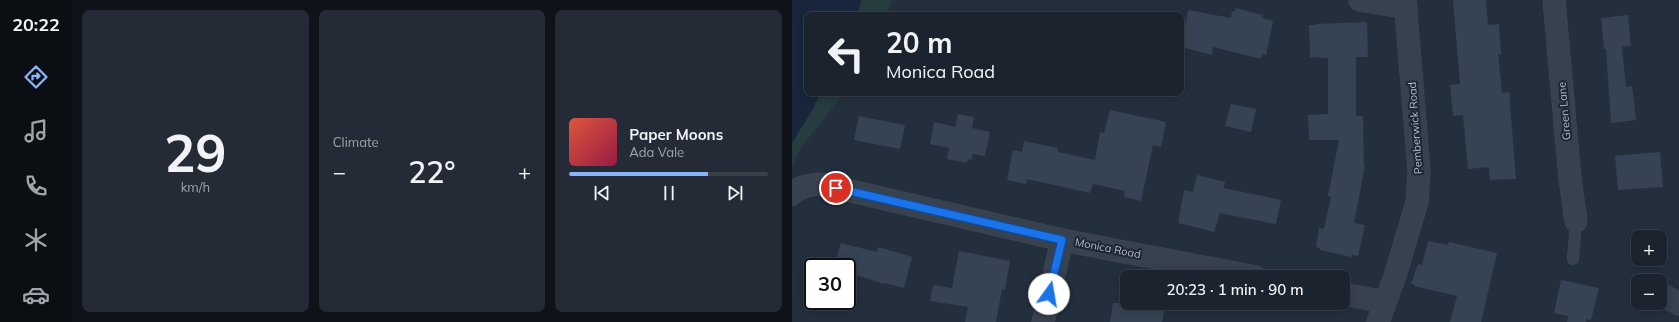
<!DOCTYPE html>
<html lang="en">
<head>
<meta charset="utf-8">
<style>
	:root { --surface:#1b232e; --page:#242b36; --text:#f1f3f6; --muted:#a0a4aa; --line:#39404a; --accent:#8ab4f8 }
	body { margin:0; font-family:Mulish,sans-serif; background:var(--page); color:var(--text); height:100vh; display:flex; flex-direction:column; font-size:15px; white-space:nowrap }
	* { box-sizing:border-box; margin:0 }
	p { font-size:13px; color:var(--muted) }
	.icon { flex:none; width:22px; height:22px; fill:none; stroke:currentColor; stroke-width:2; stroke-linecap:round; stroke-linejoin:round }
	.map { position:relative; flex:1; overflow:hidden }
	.drawer { display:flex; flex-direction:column; gap:10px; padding:10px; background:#0f1319; width:720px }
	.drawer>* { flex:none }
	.hud { position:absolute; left:12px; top:12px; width:380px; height:84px; border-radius:8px; box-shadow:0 2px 10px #0003,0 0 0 1px var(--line); background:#1b232e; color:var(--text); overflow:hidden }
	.tools { position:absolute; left:839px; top:230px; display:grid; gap:8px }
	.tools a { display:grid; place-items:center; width:36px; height:36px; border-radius:8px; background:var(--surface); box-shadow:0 2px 10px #0003,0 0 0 1px var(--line); font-size:20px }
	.speed { position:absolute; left:12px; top:258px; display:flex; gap:8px; font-size:20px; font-weight:700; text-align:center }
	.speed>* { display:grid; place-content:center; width:52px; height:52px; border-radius:50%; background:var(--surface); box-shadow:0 2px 10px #0003,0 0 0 1px var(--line); line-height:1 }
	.speed .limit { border:2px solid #111; border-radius:6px; background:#fff; color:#111 }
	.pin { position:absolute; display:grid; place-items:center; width:34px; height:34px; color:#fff; margin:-17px; border:2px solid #fff; border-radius:50%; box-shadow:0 1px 4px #0007 }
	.me { position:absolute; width:44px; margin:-22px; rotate:13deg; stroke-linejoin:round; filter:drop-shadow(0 0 3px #0008) }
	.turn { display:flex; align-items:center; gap:14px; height:84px; padding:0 16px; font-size:18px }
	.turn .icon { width:52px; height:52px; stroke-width:2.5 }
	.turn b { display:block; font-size:28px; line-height:34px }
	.big { font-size:30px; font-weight:600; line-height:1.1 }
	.drawer .card { flex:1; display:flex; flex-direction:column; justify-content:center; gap:6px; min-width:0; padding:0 14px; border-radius:8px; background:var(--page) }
	.drawer .dial { align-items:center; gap:0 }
	.dial b { font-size:52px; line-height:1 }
	.song { display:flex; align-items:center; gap:12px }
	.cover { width:48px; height:48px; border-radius:6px; background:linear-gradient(135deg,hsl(10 70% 55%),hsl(340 70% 35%)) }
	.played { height:4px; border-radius:2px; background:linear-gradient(90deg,var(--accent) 70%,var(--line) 70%) }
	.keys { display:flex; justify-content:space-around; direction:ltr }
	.heat { display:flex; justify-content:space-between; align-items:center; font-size:22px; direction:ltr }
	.drawer .tiles { flex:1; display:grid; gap:10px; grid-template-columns:repeat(3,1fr) }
	.trip { position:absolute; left:328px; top:270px; width:230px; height:40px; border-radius:8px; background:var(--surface); box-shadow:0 2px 10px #0003,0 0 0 1px var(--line); font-weight:600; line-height:40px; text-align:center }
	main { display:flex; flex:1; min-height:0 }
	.tabs { display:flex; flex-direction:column; width:72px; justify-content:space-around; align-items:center; background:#0b0e12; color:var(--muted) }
	.tabs .icon { width:28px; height:28px }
	.tabs .selected { color:var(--accent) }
	.tabs b { font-size:18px; color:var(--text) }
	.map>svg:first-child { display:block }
	.green { fill:#263c3f }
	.water { fill:#17263c }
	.building { fill:#364354 }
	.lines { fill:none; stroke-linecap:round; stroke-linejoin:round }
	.lane-casing { stroke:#414a57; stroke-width:12 }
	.street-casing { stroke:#414a57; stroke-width:23 }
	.lane { stroke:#38414e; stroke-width:11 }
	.street { stroke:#38414e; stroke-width:22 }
	.route-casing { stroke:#114b97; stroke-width:10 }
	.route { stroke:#1a73e8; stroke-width:7 }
	.labels { text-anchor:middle; stroke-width:4; stroke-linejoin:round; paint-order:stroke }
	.street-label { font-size:11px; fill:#b4bcc9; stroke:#1d2633 }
</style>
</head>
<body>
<main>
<nav class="tabs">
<b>20:22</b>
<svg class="icon selected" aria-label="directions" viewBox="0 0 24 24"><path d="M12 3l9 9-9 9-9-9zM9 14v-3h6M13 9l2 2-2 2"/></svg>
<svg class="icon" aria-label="music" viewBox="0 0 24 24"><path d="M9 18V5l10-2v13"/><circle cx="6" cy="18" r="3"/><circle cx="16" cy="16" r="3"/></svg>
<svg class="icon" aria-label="phone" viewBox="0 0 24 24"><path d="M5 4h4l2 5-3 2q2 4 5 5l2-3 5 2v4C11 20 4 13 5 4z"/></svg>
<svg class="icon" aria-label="climate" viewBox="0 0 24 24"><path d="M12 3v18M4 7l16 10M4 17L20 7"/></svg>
<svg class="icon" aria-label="car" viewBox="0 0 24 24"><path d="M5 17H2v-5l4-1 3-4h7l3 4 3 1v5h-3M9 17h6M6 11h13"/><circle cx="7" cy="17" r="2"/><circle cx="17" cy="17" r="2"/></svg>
</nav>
<section class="drawer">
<div class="tiles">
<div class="card dial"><b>29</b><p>km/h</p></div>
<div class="card"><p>Climate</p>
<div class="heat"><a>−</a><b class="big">22°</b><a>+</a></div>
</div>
<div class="card">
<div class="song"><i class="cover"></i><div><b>Paper Moons</b><p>Ada Vale</p></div></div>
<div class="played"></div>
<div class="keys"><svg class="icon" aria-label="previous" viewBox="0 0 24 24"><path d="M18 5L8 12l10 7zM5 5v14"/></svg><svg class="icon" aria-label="pause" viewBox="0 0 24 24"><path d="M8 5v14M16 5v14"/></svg><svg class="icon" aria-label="next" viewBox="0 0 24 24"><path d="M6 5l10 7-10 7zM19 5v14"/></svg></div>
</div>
</div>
</section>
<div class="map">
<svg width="887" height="322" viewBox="0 0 887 322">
	<rect width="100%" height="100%" fill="#242f3e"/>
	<polygon class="green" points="0,0 100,0 95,15 15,15 15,93 52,93 8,149 0,168"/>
	<polygon class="water" points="0,0 70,0 64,15 15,15 15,93 28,93 22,107 0,143"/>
	<g class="building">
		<polygon points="661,0 694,0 696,25 707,24 709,54 706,54 710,93 717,92 724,179 698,180 697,167 676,169 671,115 661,116 658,85 668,84"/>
		<polygon points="443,8 471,15 470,18 481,21 474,55 470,54 469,59 421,47 420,55 389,47 396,10 439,18 440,11 443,12"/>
		<polygon points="836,15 839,46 830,47 834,87 840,86 844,120 819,123 814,49 812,49 809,18"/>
		<polygon points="575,22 576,57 564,57 564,116 571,116 572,166 573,166 562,223 573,225 566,256 560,255 560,257 528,250 528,248 524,247 527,228 532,229 539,197 536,196 547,140 517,140 516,115 536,114 536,58 518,57 517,25 524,25 524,24"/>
		<polygon points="439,104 464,109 459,132 433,126"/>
		<polygon points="318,110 374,122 369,147 361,145 349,201 332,197 333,191 301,184 298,193 235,179 234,184 215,180 221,150 230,152 232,141 266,148 266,152 303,160 308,132 312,133 313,129"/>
		<polygon points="166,114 182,117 180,128 198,132 193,156 181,154 179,160 176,159 175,163 155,159 157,148 138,144 142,122 163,127"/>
		<polygon points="67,116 113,125 108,149 62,140"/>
		<polygon points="868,152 871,187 826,190 823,156"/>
		<polygon points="405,175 433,182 432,188 489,200 484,224 428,213 422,232 386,223 392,190 401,192"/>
		<polygon points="636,241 656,245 657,242 705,253 689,322 658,322 665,296 622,286 623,284 619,284 626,264 630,265"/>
		<polygon points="49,243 85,252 86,247 120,257 112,288 92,283 92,284 55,272 55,267 42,267"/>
		<polygon points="167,251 218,261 213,290 210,289 204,322 173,322 176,307 138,301 141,285 160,288"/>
		<polygon points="769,280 807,288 799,320 794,319 794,322 775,322 776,316 762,313"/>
		<polygon points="321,303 374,303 370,322 318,322"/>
	</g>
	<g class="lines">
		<defs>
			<polyline id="lane" points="781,259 784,221"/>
			<g id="street">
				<polyline points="568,0 614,8"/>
				<polyline points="762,0 778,179 784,221"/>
				<path d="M0,194C8,186 18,185 29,184L270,240L464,277"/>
				<polyline points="868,293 887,304"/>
				<polyline points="551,294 593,302"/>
				<polyline points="251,322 270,240"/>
				<polyline points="586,322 603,276 625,202 627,170 613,0"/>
			</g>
		</defs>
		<use href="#lane" class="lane-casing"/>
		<use href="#street" class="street-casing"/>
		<use href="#lane" class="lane"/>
		<use href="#street" class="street"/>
	</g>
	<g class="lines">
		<defs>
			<polyline id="route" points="44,188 270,240 257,294"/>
		</defs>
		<use href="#route" class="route-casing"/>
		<use href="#route" class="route"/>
	</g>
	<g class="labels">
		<g class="street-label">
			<text transform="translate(772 111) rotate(-95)" y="4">Green Lane</text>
			<text transform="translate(623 128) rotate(-94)" y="4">Pemberwick Road</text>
			<text transform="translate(316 248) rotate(11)" y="4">Monica Road</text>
		</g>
	</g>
</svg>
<div class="tools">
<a>+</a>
<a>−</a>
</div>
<div class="speed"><div class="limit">30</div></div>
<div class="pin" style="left:44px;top:188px;background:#d93025"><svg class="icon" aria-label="arrive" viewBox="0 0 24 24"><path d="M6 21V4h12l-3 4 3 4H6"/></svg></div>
<svg class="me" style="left:257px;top:294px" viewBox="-20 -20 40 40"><circle r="19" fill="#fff"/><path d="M0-13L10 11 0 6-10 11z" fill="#1a73e8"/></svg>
<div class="trip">20:23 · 1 min · 90 m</div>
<div class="hud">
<div class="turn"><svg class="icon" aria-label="left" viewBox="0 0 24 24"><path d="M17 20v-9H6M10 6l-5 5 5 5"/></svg><div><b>20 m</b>Monica Road</div></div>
</div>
</div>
</main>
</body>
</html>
